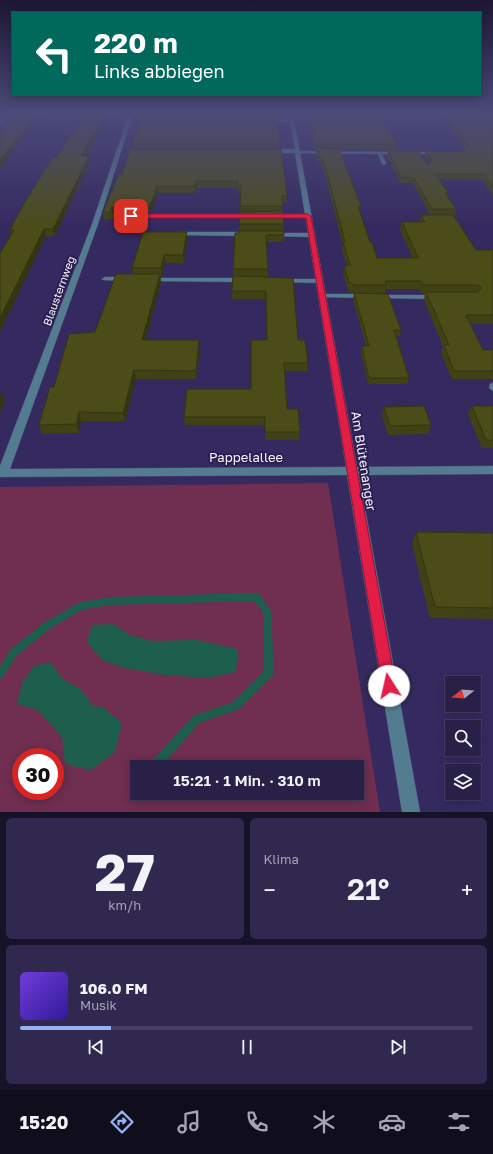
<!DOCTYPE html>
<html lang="de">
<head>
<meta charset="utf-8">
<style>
	:root { --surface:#282047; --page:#30284e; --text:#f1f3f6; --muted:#a5a3b4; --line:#443e60; --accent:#95b2f1 }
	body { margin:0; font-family:"Golos Text",sans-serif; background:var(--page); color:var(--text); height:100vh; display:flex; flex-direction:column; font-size:15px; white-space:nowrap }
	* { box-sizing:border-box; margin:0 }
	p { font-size:13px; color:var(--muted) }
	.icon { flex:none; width:22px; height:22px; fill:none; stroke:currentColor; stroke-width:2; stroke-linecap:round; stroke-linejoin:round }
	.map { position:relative; height:812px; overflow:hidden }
	.details { display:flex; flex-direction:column; gap:6px; padding:6px; background:#161227; flex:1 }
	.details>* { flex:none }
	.banner { position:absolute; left:12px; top:12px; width:469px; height:84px; border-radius:0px; box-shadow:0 2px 10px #0003,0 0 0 1px var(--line); background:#00695c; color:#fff; overflow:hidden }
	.needle { width:26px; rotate:253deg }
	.controls { position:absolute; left:445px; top:676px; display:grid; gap:8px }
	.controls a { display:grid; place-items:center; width:36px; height:36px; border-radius:0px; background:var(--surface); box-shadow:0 2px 10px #0003,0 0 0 1px var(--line); font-size:20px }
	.speed { position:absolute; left:12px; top:748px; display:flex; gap:8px; font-size:20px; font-weight:700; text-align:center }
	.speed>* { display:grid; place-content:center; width:52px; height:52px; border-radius:50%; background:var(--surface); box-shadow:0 2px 10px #0003,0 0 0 1px var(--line); line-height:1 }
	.speed .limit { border:6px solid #d22; background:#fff; color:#111 }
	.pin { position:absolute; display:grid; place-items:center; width:34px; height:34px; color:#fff; margin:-17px; border-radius:8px; box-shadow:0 2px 6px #0006 }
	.me { position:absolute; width:44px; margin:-22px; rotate:350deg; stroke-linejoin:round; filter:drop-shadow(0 0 3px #0008) }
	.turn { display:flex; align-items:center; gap:14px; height:84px; padding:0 16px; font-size:18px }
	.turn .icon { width:52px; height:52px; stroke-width:2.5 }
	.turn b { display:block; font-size:28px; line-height:34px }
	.big { font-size:30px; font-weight:600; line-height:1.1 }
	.details .tile { flex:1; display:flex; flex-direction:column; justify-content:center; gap:6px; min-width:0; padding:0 14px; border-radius:6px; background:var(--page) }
	.details .dial { align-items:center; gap:0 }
	.dial b { font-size:52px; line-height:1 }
	.song { display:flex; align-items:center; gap:12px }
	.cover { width:48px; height:48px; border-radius:6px; background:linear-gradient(135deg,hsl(260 70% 55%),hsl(250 70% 35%)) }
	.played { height:4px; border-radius:2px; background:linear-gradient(90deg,var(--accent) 20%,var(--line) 20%) }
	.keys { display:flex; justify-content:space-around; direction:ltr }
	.heat { display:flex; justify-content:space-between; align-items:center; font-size:22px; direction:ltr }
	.details .tiles { flex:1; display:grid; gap:6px; grid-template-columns:1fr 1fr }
	.tile:last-child { grid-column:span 2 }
	.trip { position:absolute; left:130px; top:760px; width:234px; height:40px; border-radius:0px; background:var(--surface); box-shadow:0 2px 10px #0003,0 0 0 1px var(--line); font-weight:600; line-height:40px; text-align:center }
	.menu { display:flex; height:64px; justify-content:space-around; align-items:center; background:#100d1c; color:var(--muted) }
	.menu .icon { width:28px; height:28px }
	.menu .selected { color:var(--accent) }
	.menu b { font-size:18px; color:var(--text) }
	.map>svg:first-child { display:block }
	.green { fill:#702e50; fill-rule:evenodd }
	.water { fill:#1d5f4c }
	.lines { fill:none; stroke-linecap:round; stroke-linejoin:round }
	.stream { fill:#1d5f4c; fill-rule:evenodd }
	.lane-casing { stroke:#504675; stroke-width:1 }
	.street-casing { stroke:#504675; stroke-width:1 }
	.lane { fill:#547c90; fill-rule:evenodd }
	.street { fill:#547c90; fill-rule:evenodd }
	.wall { fill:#404115 }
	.shaded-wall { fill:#343511 }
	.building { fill:#4b4c18; stroke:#343511 }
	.route { fill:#e11d48; stroke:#92132f }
	.labels { text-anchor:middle; stroke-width:4; stroke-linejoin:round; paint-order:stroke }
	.far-street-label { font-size:11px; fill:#f4f3fa; stroke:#2b1f53 }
	.street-label { font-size:13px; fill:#f4f3fa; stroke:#2b1f53 }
</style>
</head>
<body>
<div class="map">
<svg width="493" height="812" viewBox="0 0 493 812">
	<rect width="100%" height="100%" fill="#352a5f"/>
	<path class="green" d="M328,483L380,812H0V487ZM21,757H55V791H21ZM137,767H357V793H137Z"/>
	<g class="water">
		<polygon points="113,624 130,635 152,641 197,640 238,649 236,672 207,678 166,675 125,668 102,660 87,642 92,625"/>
		<polygon points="50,662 64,680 81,689 93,706 103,707 122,723 115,752 91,770 65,764 62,737 38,710 17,704 22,683 34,666"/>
	</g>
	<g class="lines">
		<polygon class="stream" points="256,593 259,594 271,611 274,673 272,676 239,709 199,723 161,767 149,767 150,763 193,716 233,702 264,671 263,612 254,601 110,605 81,610 51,628 17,655 3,677 0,679 0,666 11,649 45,622 80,602 110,597"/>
		<defs>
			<g id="lane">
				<polygon points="292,119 293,121 265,122 263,121"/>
				<polygon points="296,151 398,152 400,153 398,154 382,154 386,164 384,165 382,164 378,154 297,153"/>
				<polygon points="410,152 431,152 433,153 431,154 409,154"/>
				<polygon points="116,214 250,214 253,216 250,218 114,217 113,216"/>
				<polygon points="273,214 308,214 311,216 308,218 271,217 270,216"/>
				<polygon points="176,232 245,232 248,234 245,236 174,235 173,234"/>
				<polygon points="274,233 311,233 314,235 311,237 272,236 271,235"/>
				<polygon points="105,277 124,277 127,279 124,281 103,280 102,279"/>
				<polygon points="150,278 242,278 245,280 242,282 148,281 148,279"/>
				<polygon points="282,279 320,279 323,281 320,283 280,282 280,280"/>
				<polygon points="322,294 365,294 368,296 365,298 320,297 319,296"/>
				<polygon points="380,295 435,295 438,297 435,299 378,298 377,297"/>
				<polygon points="493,383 493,391 489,388 490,384"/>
			</g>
			<g id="street">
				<polygon points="5,114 10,114 0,124 0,120"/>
				<polygon points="129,114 133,114 98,224 10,469 346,467 295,153 267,153 264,151 267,149 295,149 289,114 293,114 357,467 493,466 493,474 359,475 420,812 402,812 347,475 0,477 0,466 92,224"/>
			</g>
		</defs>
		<use href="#lane" class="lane-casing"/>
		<use href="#street" class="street-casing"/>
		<use href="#lane" class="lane"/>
		<use href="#street" class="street"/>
	</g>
	<g class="wall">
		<polygon points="17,114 46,114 45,116 41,116"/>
		<polygon points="85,114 127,114 127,116 108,116 86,156 89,156 90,162 55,236 46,236 11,234 10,230"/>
		<polygon points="133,114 274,114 274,117 280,142 280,148 133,148 132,142 140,124 140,120 141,116 134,116"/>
		<polygon points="310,114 379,114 397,144 396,150 339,150 361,206 360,212 370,242 377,258 413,258 400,230 402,222 420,222 421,215 430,215 413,183 400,183 387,156 388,151 429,164 430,164 425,156 426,151 461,151 463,147 441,114 493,114 493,196 482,180 440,179 448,193 448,196 456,209 455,215 454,215 476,250 493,250 493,324 470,324 483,350 493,350 493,379 452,379 441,353 443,346 424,300 425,293 421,293 419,289 386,289 385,293 351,293 351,291 348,291 343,273 344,266 347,266 342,250 343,245 326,179 321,164 319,164 316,155 317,150 315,150 309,127 310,122 312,122"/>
		<polygon points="130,149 287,196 287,202 282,202 282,211 284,224 283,231 284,235 284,242 267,242 268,277 298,340 308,363 307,371 285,371 287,409 300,432 299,440 265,440 265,425 185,425 184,417 251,389 267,340 266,299 232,299 233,269 239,231 240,212 241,192 238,191 238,188 197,188 196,193 158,193 151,212 148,212 148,219 145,229 116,229 114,222 118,212 116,212 113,214 114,219 104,219 103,212 122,174"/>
		<polygon points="187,239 184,263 165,263 162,276 160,276 161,282 146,340 200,348 196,379 136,379 125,421 81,421 79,433 42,434 39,425 54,387 95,332 133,274 132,268"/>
		<polygon points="354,293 401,330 400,336 396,336 409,378 407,384 368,384 361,352 362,346 366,346 353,299"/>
		<polygon points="472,406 493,406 493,448 482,448 468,414"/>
		<polygon points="384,407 431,425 428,434 388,435 382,416"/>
		<polygon points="416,532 493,533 493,619 430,618 412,544"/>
	</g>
	<g class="shaded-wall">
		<polygon points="37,114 41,114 41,116 0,168 0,160"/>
		<polygon points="105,114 108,114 108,116 83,163 81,156"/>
		<polygon points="89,156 90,162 55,236 53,229"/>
		<polygon points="196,181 197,188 196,193 195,186"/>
		<polygon points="157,186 158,193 151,212 150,206"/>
		<polygon points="115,206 116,212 113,214 113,212 110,209"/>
		<polygon points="148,212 148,219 145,229 144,222"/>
		<polygon points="44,229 46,236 0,332 0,318"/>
		<polygon points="187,232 187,239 184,263 183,255"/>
		<polygon points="164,255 165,263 162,276 161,268"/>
		<polygon points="160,274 161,282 144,348 142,340"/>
		<polygon points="199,340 200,348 196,379 196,371"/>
		<polygon points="134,370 136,379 125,421 123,413"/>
		<polygon points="2,392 5,400 0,414 0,396"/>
		<polygon points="79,412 81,421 79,433 76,424"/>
	</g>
	<g class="building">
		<polygon points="17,114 37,114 0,160 0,133"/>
		<polygon points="85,114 105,114 81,156 89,156 53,229 44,229 0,318 0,253 14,230 10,230 23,205 53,157 57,157"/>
		<polygon points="142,114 244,114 243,116 246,118 275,117 280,142 132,142 142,120 140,120"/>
		<polygon points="311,114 379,114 397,144 315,144 310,122 313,122"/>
		<polygon points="445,114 493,114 493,187 484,174 436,174 448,193 445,193 456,209 432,209 414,178 401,177 388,151 419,151 426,163 429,164 432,161 426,151 465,152 463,147 469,147"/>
		<polygon points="317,148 339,149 361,206 358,206 370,242 372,242 377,258 418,258 402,222 425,222 421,215 453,215 476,250 493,250 493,315 466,315 483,350 493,350 493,371 454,371 444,345 449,345 426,292 478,292 482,288 478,285 423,285 421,281 385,281 386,285 353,285 352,283 349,283 344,266 350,265 343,242 345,242 327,172 322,158 320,158"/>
		<polygon points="130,149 281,149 287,196 282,196 283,206 240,206 241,185 237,185 238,181 196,181 195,186 157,186 150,206 115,206 110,209 113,212 103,212 119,174 122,174"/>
		<polygon points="283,211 284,224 239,224 240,212"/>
		<polygon points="118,212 148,212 144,222 114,222"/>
		<polygon points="239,231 284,231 284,235 266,235 268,269 233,269 235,233 239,233"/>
		<polygon points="143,232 187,232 183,255 164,255 161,268 132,268"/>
		<polygon points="116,274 160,274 142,340 199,340 196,371 134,370 123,413 79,412 76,424 39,425 50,387 54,387 69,334 95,332"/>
		<polygon points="233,276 293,278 298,340 305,340 308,363 284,363 287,409 298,409 300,432 265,432 265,417 184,417 187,389 251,389 251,340 267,340 266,291 232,291"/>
		<polygon points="354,293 388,294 401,330 394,330 409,378 369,378 362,346 369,346"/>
		<polygon points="424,406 431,425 390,426 384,407"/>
		<polygon points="472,406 493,406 493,440 486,440"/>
		<polygon points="416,532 493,533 493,608 435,607"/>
	</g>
	<linearGradient id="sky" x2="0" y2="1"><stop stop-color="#1d1734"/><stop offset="0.5" stop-color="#4b4a7a"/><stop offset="1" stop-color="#4b4a7a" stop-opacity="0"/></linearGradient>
	<rect width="493" height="228" fill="url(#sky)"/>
	<polygon class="route" points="308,214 311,216 396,686 394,691 389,693 384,691 382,686 306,218 131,218 128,216 131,214"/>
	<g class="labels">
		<g class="far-street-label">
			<text transform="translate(59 291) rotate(-70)" y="4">Blausternweg</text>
		</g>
		<g class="street-label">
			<text x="246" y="462">Pappelallee</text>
			<text transform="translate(364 461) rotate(81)" y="5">Am Blütenanger</text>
		</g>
	</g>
</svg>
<div class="controls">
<a><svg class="needle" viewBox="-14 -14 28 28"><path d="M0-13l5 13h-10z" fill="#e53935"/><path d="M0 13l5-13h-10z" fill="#a5a3b4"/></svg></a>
<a><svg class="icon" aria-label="search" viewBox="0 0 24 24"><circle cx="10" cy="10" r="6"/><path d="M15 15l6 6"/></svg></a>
<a><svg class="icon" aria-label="layers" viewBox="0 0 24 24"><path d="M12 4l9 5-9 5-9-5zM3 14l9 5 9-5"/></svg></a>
</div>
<div class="speed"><div class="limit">30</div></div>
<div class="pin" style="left:131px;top:216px;background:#d93025"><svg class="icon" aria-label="arrive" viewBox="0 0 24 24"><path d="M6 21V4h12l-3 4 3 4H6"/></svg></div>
<svg class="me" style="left:389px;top:686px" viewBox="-20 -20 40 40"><circle r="19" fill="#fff"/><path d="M0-13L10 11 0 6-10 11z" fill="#e11d48"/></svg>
<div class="trip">15:21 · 1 Min. · 310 m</div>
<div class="banner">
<div class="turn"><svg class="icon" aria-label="left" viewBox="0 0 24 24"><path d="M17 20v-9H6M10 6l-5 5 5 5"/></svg><div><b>220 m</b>Links abbiegen</div></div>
</div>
</div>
<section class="details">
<div class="tiles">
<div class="tile dial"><b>27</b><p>km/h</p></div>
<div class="tile"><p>Klima</p>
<div class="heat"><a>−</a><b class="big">21°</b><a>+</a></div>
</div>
<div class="tile">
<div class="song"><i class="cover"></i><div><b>106.0 FM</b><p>Musik</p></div></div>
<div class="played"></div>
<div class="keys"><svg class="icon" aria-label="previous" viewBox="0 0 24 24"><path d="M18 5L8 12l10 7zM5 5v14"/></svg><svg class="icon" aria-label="pause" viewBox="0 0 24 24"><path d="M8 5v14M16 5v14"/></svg><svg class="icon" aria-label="next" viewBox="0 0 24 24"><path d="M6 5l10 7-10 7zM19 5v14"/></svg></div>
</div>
</div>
</section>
<nav class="menu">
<b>15:20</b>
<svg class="icon selected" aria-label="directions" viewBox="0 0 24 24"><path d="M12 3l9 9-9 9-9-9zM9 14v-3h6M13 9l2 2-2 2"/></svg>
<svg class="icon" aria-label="music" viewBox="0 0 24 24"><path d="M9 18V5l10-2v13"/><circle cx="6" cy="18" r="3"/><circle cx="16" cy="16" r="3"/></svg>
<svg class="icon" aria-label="phone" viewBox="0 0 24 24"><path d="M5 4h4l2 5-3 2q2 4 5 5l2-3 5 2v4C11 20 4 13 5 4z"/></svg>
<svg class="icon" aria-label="climate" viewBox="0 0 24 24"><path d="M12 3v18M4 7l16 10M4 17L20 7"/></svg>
<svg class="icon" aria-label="car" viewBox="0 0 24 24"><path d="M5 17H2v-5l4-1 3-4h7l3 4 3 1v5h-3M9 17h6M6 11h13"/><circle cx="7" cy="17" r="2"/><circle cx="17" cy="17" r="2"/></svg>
<svg class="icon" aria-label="filters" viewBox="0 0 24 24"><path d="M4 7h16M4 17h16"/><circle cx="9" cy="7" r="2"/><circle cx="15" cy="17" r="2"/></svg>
</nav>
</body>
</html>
